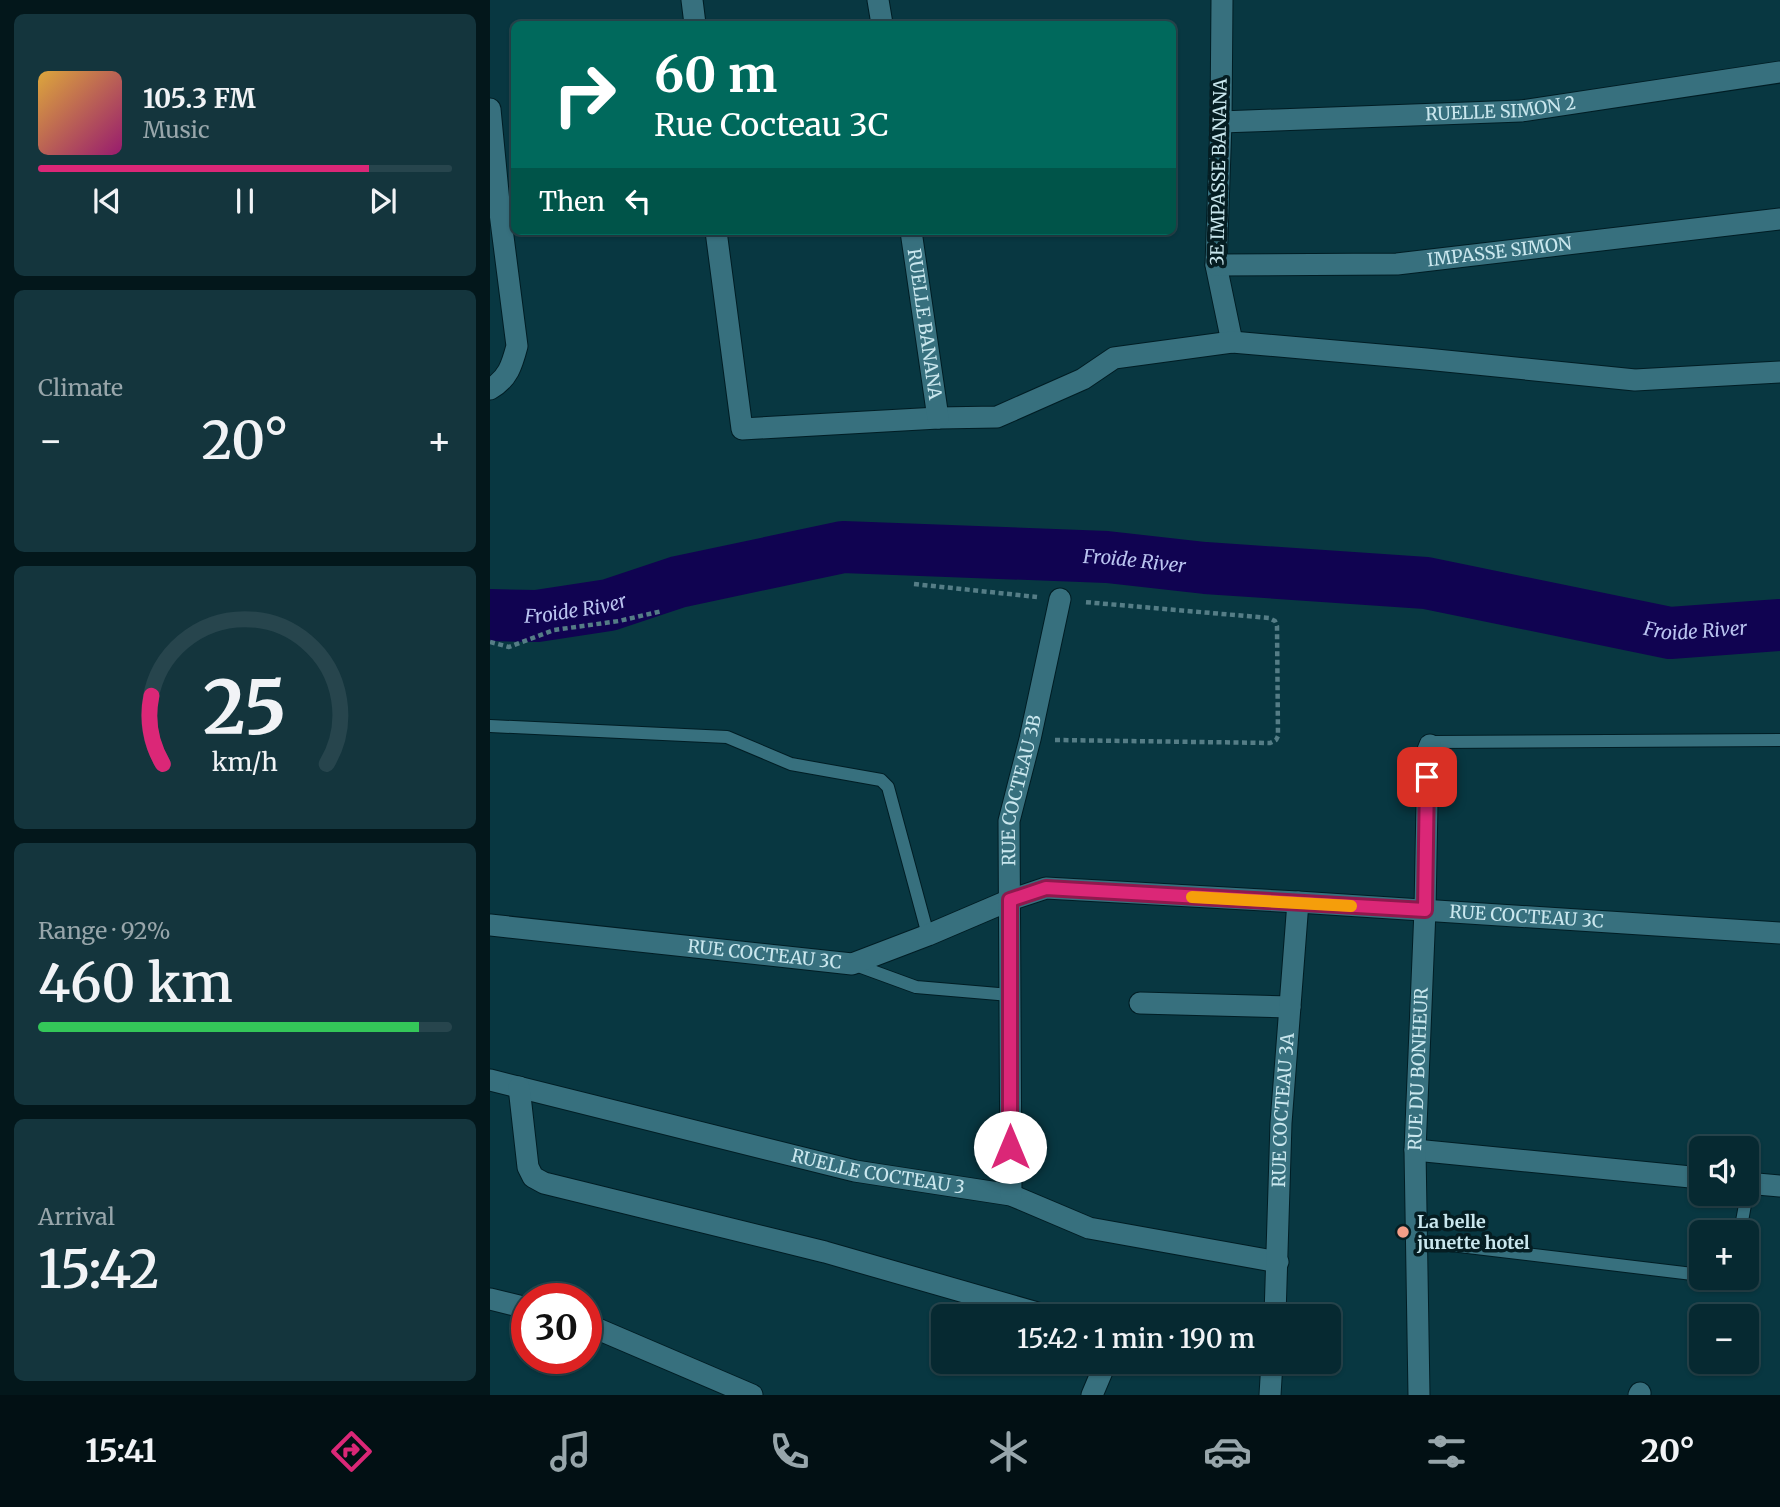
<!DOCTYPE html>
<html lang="en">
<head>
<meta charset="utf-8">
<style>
	:root { --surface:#062931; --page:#14353d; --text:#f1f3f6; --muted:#98a6ab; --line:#27454d; --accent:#db2777 }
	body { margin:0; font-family:Merriweather,serif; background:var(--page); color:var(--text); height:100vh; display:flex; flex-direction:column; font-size:26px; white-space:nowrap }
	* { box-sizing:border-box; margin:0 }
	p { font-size:23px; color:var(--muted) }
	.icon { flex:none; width:38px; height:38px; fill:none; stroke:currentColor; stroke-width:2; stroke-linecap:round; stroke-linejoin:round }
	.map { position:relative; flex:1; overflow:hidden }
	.side { display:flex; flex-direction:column; gap:14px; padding:14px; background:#03171b; width:490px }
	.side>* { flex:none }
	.hud { position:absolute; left:21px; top:21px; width:665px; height:214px; border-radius:10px; box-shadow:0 2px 5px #0004,0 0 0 2px var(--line); background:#00695c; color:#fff; overflow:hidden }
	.tools { position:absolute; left:1199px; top:1136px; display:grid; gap:14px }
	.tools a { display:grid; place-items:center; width:70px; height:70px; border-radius:10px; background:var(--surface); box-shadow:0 2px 5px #0004,0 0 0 2px var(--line); font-size:35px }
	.speed { position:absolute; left:21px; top:1283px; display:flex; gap:14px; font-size:35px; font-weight:700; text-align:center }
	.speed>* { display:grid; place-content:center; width:91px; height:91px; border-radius:50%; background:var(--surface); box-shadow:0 2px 5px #0004,0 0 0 2px var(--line); line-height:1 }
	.speed .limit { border:10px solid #d22; background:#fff; color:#111 }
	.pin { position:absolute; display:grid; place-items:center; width:60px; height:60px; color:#fff; margin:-30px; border-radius:14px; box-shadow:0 4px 10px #0006 }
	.me { position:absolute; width:77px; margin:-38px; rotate:0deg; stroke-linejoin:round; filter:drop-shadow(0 0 5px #0008) }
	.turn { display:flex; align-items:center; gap:24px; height:147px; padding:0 28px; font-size:32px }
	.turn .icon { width:91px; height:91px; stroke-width:2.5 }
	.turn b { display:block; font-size:49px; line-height:60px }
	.then { display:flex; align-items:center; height:66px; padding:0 28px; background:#0003; gap:14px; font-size:26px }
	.big { font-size:52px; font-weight:600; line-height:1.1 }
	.side .tile { flex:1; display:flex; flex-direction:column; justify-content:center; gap:10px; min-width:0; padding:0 24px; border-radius:10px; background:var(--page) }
	.side .dial { align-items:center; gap:0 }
	.dial svg { height:182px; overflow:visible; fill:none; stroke:var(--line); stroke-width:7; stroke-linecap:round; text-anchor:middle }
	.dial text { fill:var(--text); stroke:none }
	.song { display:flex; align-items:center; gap:21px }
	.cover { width:84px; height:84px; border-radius:10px; background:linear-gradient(135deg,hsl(40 70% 55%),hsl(320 70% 35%)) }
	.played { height:7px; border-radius:4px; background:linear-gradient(90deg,var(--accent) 80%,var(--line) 80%) }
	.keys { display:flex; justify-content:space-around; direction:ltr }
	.heat { display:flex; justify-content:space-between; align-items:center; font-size:38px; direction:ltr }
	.charge { height:10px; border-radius:5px; background:linear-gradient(90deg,#34c759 92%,var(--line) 0) }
	.trip { position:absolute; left:441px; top:1304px; width:410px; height:70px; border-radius:10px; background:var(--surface); box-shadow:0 2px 5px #0004,0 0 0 2px var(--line); font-weight:600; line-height:70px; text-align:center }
	.tab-bar { display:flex; height:112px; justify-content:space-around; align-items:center; background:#021014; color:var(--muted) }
	.tab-bar .icon { width:49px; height:49px }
	.tab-bar .active { color:var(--accent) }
	.tab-bar b { font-size:32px; color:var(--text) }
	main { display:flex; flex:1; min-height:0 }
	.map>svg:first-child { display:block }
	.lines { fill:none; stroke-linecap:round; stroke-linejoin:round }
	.river { stroke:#100351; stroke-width:52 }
	.lane-casing { stroke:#001d24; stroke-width:14 }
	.street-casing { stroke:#001d24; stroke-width:23 }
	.path { stroke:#557d86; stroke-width:4.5; stroke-dasharray:5 3.5; stroke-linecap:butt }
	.lane { stroke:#37707e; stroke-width:12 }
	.street { stroke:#37707e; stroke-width:21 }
	.route-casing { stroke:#8e194d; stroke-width:18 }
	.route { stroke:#db2777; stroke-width:12 }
	.slow { stroke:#f59e0b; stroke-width:12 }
	.poi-dot { fill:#f49e88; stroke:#051d22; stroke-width:2.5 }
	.labels { text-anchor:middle; stroke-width:7; stroke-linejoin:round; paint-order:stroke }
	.street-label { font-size:18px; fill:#cae7ee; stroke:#051d22 }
	.poi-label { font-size:18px; font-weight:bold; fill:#cae7ee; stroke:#051d22; text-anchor:start }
	.water-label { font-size:19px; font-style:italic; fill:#bac4f0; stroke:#051d22 }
</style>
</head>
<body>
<main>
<section class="side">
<div class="tile">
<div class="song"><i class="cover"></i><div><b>105.3 FM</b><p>Music</p></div></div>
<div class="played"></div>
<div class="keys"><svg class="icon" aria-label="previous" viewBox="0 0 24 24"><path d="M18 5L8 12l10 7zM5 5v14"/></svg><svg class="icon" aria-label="pause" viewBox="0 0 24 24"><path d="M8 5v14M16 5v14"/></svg><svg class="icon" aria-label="next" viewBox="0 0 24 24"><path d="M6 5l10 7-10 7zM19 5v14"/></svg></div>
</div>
<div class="tile"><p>Climate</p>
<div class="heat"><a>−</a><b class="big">20°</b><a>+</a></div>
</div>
<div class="tile dial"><svg viewBox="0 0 100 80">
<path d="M14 69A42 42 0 1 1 86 69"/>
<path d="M14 69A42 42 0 0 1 9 39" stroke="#db2777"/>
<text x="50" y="56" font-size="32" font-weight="700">25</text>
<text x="50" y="72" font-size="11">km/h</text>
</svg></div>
<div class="tile"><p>Range · 92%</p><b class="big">460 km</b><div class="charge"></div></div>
<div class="tile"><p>Arrival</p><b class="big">15:42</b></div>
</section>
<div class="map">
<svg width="1290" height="1395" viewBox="0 0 1290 1395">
	<rect width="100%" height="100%" fill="#083741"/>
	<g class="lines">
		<path class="river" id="s1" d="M0,615L47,616L119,605L188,582L353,547L617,557L715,568L936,583L1180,633L1290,625"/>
		<defs>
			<g id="lane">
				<polyline points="0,726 237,737 301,764 391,780 398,787 438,935"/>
				<polyline points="940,745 945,742 1290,740"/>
				<polyline points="363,964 426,987 520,995"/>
				<polyline points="1250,1232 1259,1183"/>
				<polyline points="927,1241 1211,1275"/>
			</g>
			<g id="street">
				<polyline points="202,0 205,24"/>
				<polyline points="388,0 392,24"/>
				<polyline points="732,0 731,122 726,265 742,342"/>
				<path d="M0,109L10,213L27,346C22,365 18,379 0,389"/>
				<path id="s2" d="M731,122L1031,111L1290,72"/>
				<polyline points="226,231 252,429 448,418 507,417 593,379 624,358 742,342 936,359 1145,380 1290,372"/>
				<path id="s3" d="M421,231L448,418"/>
				<path id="s4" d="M726,265L907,264L1290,219"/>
				<path id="s5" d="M0,925L362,964L438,935L520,900L556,888L808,902L1290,933"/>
				<polyline points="650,1003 800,1007"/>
				<path id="s6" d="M0,1080L365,1171L521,1195L599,1228L788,1262"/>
				<polyline points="29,1087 38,1167 43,1177 54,1183 335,1252 558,1316"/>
				<polyline points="925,1150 1211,1178"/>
				<polyline points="1256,1183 1290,1186"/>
				<path id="s7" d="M521,1195L519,821L540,739L570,599"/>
				<polyline points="0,1299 37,1308"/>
				<path id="s8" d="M785,1316L791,1123L808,902"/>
				<polyline points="96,1324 262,1395"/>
				<polyline points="602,1395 616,1362"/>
				<polyline points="780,1395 782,1362"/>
				<path id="s9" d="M929,1395L925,1150L935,910L938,750L940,745"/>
				<polyline points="1149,1395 1150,1393"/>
			</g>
		</defs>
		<use href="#lane" class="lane-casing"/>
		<use href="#street" class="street-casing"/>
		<g class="path">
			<polyline points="424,584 547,597"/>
			<polyline points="0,642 19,647 64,630 129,621 172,611"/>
			<polyline points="565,740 780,743 786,740 788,736 787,626 785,621 779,618 594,602"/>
		</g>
		<use href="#lane" class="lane"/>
		<use href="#street" class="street"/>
	</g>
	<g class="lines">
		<defs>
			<polyline id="route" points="520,1147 520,900 556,888 935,910 937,777"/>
		</defs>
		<use href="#route" class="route-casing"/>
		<use href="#route" class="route"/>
		<polyline class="slow" points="702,897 861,906"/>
	</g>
	<circle class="poi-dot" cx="913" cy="1232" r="7"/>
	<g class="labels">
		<g class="street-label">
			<text dy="6" stroke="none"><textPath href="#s2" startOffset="280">RUELLE SIMON 2</textPath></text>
			<text transform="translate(729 172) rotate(-89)" y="6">3E IMPASSE BANANA</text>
			<text dy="6" stroke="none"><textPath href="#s4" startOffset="284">IMPASSE SIMON</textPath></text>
			<text dy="6" stroke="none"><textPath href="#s3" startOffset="94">RUELLE BANANA</textPath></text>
			<text dy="6" stroke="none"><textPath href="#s7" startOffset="406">RUE COCTEAU 3B</textPath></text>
			<text dy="6" stroke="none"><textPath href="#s5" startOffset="1054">RUE COCTEAU 3C</textPath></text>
			<text dy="6" stroke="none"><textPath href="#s5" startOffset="276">RUE COCTEAU 3C</textPath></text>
			<text dy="6" stroke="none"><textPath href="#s9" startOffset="326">RUE DU BONHEUR</textPath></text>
			<text dy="6" stroke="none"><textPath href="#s8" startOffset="206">RUE COCTEAU 3A</textPath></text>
			<text dy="6" stroke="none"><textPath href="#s6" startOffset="399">RUELLE COCTEAU 3</textPath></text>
		</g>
		<g class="poi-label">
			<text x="927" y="1228">La belle<tspan x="927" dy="21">junette hotel</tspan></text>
		</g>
		<g class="water-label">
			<text dy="7" stroke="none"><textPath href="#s1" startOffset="653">Froide River</textPath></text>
			<text dy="7" stroke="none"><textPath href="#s1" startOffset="86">Froide River</textPath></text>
			<text dy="7" stroke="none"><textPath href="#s1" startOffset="1220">Froide River</textPath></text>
		</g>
	</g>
</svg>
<div class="tools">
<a><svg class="icon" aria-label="sound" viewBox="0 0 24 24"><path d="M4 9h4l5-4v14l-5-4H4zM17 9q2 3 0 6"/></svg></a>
<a>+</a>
<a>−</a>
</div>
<div class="speed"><div class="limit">30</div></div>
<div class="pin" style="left:937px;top:777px;background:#d93025"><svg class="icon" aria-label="arrive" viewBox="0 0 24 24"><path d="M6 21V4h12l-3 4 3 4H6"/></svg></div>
<svg class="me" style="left:520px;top:1147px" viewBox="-20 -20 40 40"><circle r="19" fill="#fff"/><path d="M0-13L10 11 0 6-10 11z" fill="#db2777"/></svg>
<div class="trip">15:42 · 1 min · 190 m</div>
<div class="hud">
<div class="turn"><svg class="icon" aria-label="right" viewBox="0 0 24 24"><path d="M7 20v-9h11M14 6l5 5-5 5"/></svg><div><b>60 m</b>Rue Cocteau 3C</div></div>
<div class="then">Then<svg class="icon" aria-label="left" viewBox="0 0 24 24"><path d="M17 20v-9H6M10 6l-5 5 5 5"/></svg></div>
</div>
</div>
</main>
<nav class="tab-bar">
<b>15:41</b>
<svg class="icon active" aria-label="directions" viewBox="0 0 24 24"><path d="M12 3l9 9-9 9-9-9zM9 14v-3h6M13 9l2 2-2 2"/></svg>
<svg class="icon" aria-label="music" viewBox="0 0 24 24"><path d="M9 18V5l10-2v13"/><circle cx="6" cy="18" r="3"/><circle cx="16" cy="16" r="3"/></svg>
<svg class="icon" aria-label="phone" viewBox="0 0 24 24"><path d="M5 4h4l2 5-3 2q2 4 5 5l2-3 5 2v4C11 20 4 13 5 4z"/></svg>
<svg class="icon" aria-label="climate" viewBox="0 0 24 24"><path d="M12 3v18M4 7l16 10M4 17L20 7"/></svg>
<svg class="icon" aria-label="car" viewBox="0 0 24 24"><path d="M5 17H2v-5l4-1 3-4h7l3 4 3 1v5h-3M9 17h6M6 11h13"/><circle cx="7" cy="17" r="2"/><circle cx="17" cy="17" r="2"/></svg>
<svg class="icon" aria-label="filters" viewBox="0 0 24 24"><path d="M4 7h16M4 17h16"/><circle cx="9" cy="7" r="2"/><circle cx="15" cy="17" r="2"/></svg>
<b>20°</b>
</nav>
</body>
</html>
